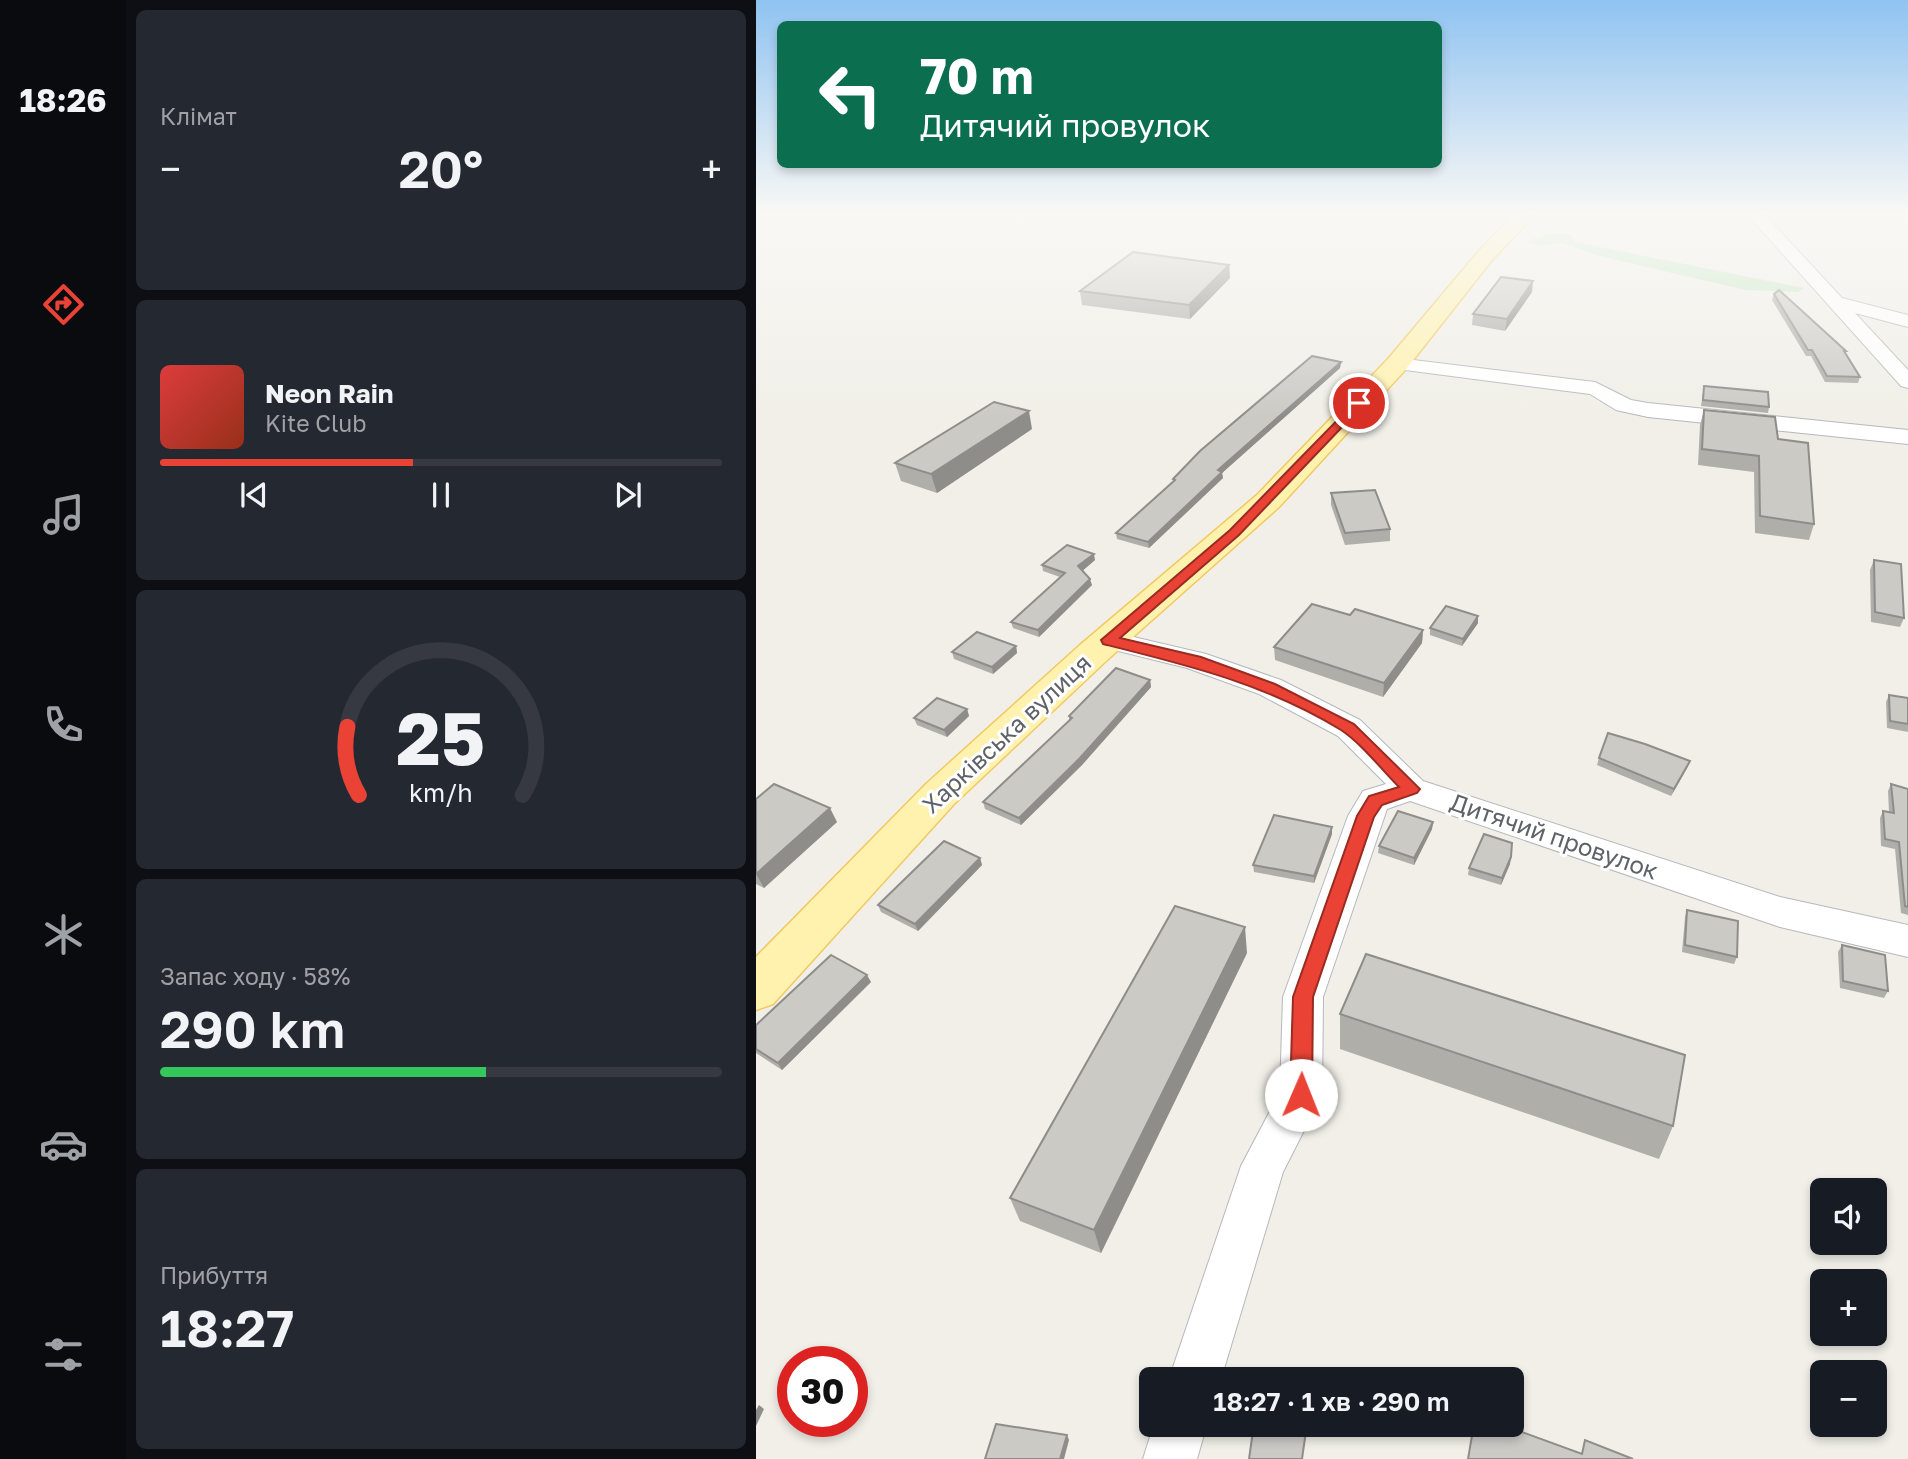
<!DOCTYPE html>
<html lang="uk">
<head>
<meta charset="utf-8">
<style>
	:root { --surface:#171b24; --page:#242831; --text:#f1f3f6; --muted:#9ea1a6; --line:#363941; --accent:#ea4335 }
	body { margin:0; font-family:"Golos Text",sans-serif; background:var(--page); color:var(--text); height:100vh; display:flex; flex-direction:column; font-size:26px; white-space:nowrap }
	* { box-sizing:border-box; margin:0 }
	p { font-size:23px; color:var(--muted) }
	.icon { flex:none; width:38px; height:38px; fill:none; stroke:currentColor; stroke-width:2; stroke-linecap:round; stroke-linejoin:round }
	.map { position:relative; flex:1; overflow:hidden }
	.details { display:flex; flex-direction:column; gap:10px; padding:10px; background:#0d0f14; width:630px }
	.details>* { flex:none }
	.guide { position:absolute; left:21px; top:21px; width:665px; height:147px; border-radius:10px; box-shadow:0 4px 10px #0003; background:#0b6e4f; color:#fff; overflow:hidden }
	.tools { position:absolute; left:1054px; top:1178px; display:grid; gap:14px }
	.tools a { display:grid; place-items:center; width:77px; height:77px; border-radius:10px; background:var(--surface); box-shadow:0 4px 10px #0003; font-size:35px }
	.speed { position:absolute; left:21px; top:1346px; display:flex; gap:14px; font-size:35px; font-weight:700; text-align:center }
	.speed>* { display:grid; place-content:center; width:91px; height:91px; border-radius:50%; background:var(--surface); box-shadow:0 4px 10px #0003; line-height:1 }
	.speed .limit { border:10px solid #d22; background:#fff; color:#111 }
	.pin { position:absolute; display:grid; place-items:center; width:60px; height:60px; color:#fff; margin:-30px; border:4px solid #fff; border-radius:50%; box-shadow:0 2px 7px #0007 }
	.me { position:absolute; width:77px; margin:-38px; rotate:1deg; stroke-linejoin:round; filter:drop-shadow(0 0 5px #0008) }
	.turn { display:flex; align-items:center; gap:24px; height:147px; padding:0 28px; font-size:32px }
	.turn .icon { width:91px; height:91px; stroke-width:2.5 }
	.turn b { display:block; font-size:49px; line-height:60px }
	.big { font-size:52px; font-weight:600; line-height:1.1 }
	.details .widget { flex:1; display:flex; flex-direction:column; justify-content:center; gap:10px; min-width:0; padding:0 24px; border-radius:10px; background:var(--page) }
	.details .dial { align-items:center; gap:0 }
	.dial svg { height:182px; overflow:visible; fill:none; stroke:var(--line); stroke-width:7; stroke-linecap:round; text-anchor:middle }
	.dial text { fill:var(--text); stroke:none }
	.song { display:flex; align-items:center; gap:21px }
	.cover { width:84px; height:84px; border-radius:10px; background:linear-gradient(135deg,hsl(0 70% 55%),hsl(10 70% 35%)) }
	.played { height:7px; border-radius:4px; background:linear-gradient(90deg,var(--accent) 45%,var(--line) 45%) }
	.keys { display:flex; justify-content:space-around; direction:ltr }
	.heat { display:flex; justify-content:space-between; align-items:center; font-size:38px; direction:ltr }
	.charge { height:10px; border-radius:5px; background:linear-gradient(90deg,#34c759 58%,var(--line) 0) }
	.trip { position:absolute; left:383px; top:1367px; width:385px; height:70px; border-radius:10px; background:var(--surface); box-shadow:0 4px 10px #0003; font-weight:600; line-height:70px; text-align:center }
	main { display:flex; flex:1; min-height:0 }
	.tab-bar { display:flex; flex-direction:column; width:126px; justify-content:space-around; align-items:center; background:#090b0e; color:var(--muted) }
	.tab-bar .icon { width:49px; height:49px }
	.tab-bar .on { color:var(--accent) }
	.tab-bar b { font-size:32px; color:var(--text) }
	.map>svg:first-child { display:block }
	.green { fill:#c5e8c5 }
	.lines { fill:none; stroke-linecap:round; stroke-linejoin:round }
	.minor-casing { stroke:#b5b8bc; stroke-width:2 }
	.major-casing { stroke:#f2c960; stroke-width:3 }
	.minor { fill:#fff; fill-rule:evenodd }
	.major { fill:#fff2af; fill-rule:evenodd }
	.wall { fill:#afaea9 }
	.shaded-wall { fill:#8f8d8a }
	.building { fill:#cccac5; stroke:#8f8d8a; stroke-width:2 }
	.route { fill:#ea4335; stroke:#982c22; stroke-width:2 }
	.labels { text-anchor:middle; stroke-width:6; stroke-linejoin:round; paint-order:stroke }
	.street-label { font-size:24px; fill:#5f6368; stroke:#fff }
</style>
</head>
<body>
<main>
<nav class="tab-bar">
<b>18:26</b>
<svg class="icon on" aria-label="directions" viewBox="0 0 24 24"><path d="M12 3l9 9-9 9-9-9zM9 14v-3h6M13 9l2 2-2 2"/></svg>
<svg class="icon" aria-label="music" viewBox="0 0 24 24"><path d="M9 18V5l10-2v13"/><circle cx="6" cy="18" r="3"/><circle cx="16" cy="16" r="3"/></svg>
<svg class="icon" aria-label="phone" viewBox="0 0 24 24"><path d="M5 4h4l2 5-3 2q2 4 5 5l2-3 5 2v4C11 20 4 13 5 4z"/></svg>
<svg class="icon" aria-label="climate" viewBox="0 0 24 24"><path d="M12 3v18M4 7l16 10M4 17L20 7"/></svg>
<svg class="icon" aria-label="car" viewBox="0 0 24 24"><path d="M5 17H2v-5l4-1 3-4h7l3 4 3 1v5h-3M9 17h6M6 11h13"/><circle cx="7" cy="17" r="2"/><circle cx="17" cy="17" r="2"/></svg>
<svg class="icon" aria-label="filters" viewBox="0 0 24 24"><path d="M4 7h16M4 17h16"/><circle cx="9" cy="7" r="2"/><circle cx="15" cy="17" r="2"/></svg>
</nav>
<section class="details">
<div class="widget"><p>Клімат</p>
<div class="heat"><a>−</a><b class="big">20°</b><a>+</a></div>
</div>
<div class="widget">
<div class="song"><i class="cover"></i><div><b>Neon Rain</b><p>Kite Club</p></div></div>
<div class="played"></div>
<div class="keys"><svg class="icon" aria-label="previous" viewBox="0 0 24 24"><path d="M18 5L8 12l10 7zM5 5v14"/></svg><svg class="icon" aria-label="pause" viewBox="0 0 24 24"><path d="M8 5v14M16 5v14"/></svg><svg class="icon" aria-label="next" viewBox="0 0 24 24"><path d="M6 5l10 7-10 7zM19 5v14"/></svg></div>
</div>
<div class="widget dial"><svg viewBox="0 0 100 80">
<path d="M14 69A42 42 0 1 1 86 69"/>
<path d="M14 69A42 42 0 0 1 9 39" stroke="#ea4335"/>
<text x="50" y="56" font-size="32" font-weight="700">25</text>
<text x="50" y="72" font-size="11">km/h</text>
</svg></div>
<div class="widget"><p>Запас ходу · 58%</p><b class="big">290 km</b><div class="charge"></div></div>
<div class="widget"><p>Прибуття</p><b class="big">18:27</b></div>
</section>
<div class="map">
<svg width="1152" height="1459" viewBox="0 0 1152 1459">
	<rect width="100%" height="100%" fill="#f1efe8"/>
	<polygon class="green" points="796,233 814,234 819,242 1048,288 1042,292 989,290 844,256 806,243 782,246 770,242"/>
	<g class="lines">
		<defs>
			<g id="minor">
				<polygon points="746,213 775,213 776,215 768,220 748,216"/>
				<polygon points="990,213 1007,213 1086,298 1152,315 1152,327 1099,313 1152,370 1152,388 1145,386"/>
				<polygon points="641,358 839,382 875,400 892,403 1152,430 1152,444 892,417 860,410 834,394 634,368 631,364 634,360"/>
				<polygon points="352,631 450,654 525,680 604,720 667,781 1024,897 1152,925 1152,957 1024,927 654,801 631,809 567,997 566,1095 527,1172 465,1379 413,1379 485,1166 524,1092 527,997 592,816 607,791 630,784 582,736 503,694 431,668 342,646 338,640 342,634"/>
				<polygon points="398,1424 451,1424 441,1459 387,1459"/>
			</g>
			<polygon id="major" points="759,213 780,213 736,260 650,369 523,507 350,661 198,804 17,1004 0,1010 0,957 170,784 324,645 501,495 632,359 722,252"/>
		</defs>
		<use href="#minor" class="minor-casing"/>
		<use href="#major" class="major-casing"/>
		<use href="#minor" class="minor"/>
		<use href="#major" class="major"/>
	</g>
	<g class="wall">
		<polygon points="473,265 474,278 434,319 326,305 324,291"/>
		<polygon points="776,292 749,331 716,325 717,314"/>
		<polygon points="1018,294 1090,351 1089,354 1104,377 1102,383 1069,382 1055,356 1050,356 1016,300"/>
		<polygon points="585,362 584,368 466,473 467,478 393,548 361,539 360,533 417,482 417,479"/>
		<polygon points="948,386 1013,407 1012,413 945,406"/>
		<polygon points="948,410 1022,439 1058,524 1053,540 999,533 998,472 942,465 944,425"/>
		<polygon points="276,429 181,493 145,481 139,463"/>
		<polygon points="575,493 634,529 634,541 589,545 575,505"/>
		<polygon points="339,560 327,570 336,585 283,637 257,628 255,622 304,577 287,571 286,565"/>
		<polygon points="1118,560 1148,618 1144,627 1115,622 1114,570"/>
		<polygon points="594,615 667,630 666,643 627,697 519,660 518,647"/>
		<polygon points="722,616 722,623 706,646 674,635 674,628"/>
		<polygon points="260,646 261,653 237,674 198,659 196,652"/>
		<polygon points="394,680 395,687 326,765 265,825 229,809 227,802 313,720 313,716"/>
		<polygon points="1133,695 1152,698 1152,732 1131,728 1130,702"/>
		<polygon points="211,709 213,716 191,737 161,725 158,718"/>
		<polygon points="843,758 934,761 931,768 915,796 841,765"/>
		<polygon points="1135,784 1152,789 1152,915 1145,913 1139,849 1125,846 1124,818 1127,811 1133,812 1132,791"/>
		<polygon points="0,799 81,822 8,888 0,884"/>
		<polygon points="677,822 676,829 658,865 622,853 623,846"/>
		<polygon points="576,834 558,883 498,872 497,865"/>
		<polygon points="224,858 226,865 162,931 125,912 122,905"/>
		<polygon points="754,864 745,885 712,875 713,868"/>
		<polygon points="931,910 981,957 978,964 926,952 929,917"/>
		<polygon points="1086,945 1132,991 1128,998 1084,988 1082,952"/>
		<polygon points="491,953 345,1253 264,1221 254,1198"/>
		<polygon points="115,982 26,1070 0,1053 0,1025"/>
		<polygon points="584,1014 917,1126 903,1159 584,1049"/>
	</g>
	<g class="shaded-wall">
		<polygon points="473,265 474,278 434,319 433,305"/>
		<polygon points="777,281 776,292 749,331 751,319"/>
		<polygon points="585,362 584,368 466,473 467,478 393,548 392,542 462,470"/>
		<polygon points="273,411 276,429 181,493 175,474"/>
		<polygon points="338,554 339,560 324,573 322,566"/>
		<polygon points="334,579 336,585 283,637 282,630"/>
		<polygon points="722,616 722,623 706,646 707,639"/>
		<polygon points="667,630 666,643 627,697 628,683"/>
		<polygon points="260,646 261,653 237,674 236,667"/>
		<polygon points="394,680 395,687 326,765 265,825 263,818"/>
		<polygon points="211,709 213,716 191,737 188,730"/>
		<polygon points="934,761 931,768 915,796 918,789"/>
		<polygon points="74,808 81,822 8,888 0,874"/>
		<polygon points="677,822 676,829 658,865 658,858"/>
		<polygon points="576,827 576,834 558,883 558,876"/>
		<polygon points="755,857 754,864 745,885 746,878"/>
		<polygon points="224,858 226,865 162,931 159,924"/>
		<polygon points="489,927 491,953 345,1253 338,1230"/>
		<polygon points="111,975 115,982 26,1070 22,1063"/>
		<polygon points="3,1405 8,1409 0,1426 0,1410"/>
		<polygon points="311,1435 313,1440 308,1459 304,1459"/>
	</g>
	<g class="building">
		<polygon points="377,252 473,265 433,305 324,291"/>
		<polygon points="745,277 777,281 751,319 717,314"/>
		<polygon points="1023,290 1090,351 1088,351 1104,377 1071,376 1056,350 1052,350 1018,294"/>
		<polygon points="556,356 585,362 462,470 466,472 392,542 360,533 419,480 417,479 444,451"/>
		<polygon points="948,386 1012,392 1013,407 947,400"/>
		<polygon points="238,402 273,411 175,474 139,463"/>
		<polygon points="948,410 1019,417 1022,439 1052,443 1058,524 1004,516 1003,456 946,449"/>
		<polygon points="619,490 634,529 589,533 575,493"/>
		<polygon points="311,545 338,554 322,566 334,579 282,630 255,622 309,573 286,565"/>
		<polygon points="1118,560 1145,564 1148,618 1119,612"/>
		<polygon points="556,604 594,615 599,609 667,630 628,683 518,647"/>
		<polygon points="690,606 722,616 707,639 674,628"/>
		<polygon points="221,632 260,646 236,667 196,652"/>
		<polygon points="360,668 394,680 324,758 263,818 227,802 316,718 313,716"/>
		<polygon points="1133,695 1152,698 1152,724 1134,721"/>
		<polygon points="181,698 211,709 188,730 158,718"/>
		<polygon points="852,733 889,744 934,761 918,789 843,758"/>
		<polygon points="18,784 74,808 0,874 0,799"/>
		<polygon points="1135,784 1152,789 1152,907 1149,906 1143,842 1129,839 1127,811 1138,813"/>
		<polygon points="642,811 677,822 658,858 623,846"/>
		<polygon points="518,815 576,827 558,876 497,865"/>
		<polygon points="728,834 756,843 755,857 746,878 713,868"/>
		<polygon points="188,841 224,858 159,924 122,905"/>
		<polygon points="419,906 489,927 338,1230 254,1198"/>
		<polygon points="931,910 982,921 981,957 929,945"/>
		<polygon points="1086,945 1129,955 1132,991 1087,981"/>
		<polygon points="610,954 929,1055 917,1126 584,1014"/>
		<polygon points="75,955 111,975 22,1063 0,1049 0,1025"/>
		<polygon points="240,1424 311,1435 304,1459 229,1459"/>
		<polygon points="498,1424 551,1424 546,1459 493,1459"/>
		<polygon points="718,1424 744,1424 826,1454 829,1440 877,1459 712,1459"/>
	</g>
	<linearGradient id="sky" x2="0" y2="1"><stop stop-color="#8fc3f1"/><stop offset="0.51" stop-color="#f9f8f5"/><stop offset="1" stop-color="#f9f8f5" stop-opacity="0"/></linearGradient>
	<rect width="1152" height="417" fill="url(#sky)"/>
	<path class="route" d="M600,401L609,403L483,535L364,638L445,657L519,684L598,724L664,789L661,793L626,805L618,817L557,997L556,1095L553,1102L545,1105L537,1102L534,1095L537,997L601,816L613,796L643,787C625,769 606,744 585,730C510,684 431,665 347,644L345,640L474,530Z"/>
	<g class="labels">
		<g class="street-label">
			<text transform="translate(251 734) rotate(-43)" y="8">Харківська вулиця</text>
			<text transform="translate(798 837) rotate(19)" y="8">Дитячий провулок</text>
		</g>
	</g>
</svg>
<div class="tools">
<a><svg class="icon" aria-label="sound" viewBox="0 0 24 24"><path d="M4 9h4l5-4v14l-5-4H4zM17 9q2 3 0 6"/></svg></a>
<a>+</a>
<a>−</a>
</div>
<div class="speed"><div class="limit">30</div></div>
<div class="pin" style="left:603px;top:403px;background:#d93025"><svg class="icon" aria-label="arrive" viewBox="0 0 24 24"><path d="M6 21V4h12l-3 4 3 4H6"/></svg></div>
<svg class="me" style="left:545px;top:1095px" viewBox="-20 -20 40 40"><circle r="19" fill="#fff"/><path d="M0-13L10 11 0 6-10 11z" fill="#ea4335"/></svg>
<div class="trip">18:27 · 1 хв · 290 m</div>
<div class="guide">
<div class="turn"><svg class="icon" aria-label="left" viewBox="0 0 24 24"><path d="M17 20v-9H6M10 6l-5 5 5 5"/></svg><div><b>70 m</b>Дитячий провулок</div></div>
</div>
</div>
</main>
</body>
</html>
